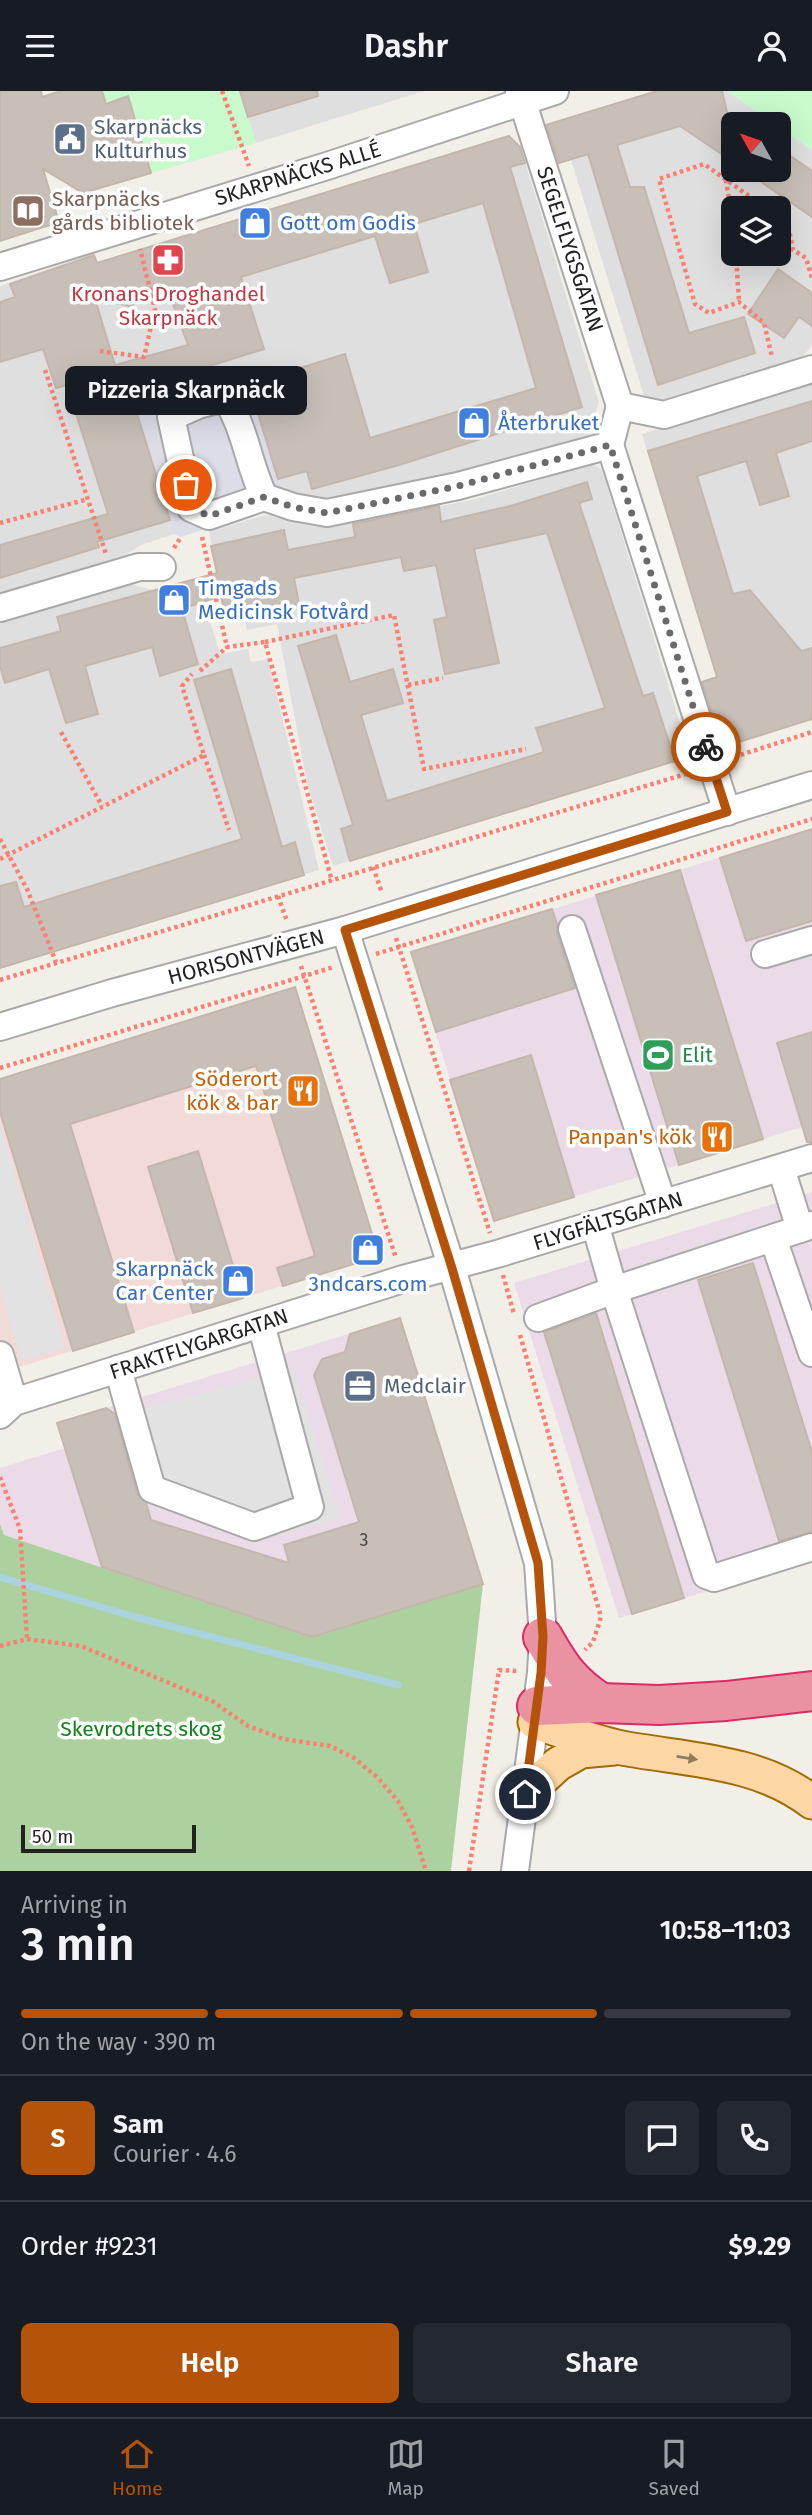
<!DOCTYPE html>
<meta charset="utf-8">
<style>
:root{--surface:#171b24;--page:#242831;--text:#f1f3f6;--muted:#9ea1a6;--line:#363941;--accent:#b45309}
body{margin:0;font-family:"Fira Sans",sans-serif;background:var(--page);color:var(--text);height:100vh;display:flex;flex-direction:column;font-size:26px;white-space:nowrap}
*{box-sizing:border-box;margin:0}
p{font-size:23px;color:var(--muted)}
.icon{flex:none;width:38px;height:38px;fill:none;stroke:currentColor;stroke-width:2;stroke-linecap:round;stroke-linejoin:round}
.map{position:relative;height:1780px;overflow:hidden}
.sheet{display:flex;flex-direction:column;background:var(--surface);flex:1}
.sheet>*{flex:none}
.needle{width:46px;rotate:310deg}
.buttons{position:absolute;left:721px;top:21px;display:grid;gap:14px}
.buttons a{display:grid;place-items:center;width:70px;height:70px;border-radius:10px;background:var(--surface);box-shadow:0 7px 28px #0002;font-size:35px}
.scale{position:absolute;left:21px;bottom:18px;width:175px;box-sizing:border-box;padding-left:7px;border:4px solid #222;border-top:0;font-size:19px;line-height:24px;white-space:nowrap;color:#222;-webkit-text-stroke:5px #fff;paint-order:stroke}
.pin{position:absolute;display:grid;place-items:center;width:60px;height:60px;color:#fff;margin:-30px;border:4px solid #fff;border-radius:50%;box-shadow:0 2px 7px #0007}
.courier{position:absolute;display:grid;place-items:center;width:70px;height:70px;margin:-35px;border:5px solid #b45309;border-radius:50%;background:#fff;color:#222;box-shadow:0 2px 9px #0007}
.bubble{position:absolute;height:49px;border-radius:10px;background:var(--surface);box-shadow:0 7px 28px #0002;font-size:23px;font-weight:600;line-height:49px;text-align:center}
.headline em{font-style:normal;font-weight:600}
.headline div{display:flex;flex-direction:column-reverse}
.headline{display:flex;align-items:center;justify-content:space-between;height:119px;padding:0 21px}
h1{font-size:46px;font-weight:600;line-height:52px}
.bar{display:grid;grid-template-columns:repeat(4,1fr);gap:10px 7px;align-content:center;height:84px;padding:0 21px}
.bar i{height:9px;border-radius:5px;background:var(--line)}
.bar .on{background:var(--accent)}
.bar p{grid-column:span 4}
.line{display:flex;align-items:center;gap:18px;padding:0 21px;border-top:2px solid var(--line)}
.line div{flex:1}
.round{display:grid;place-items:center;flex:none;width:74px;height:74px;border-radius:10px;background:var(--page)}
.button{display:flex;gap:14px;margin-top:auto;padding:14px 21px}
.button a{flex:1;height:80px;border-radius:10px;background:var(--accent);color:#fff;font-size:28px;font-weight:600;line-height:80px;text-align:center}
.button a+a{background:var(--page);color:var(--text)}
header{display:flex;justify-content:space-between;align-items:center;height:91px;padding:0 21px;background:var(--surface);font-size:32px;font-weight:600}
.menu{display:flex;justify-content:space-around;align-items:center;height:98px;border-top:2px solid var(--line);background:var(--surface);font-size:19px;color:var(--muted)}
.menu a{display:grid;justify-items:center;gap:4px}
.menu .on{color:var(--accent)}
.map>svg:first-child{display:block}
.residential{fill:#e0dfdf;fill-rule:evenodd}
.commercial{fill:#f2dad9}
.industrial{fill:#ebdbe8}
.forest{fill:#add19e}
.park{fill:#c8facc}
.parking{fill:#e2e2e2}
.plaza{fill:#dddde8}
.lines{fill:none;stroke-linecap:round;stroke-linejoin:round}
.stream{stroke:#aad3df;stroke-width:7}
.building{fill:#c7bfb8;stroke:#c4b6ab;stroke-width:2;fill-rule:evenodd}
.minor-casing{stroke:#a9a9a9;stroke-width:30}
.major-casing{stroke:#a06b00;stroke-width:37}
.highway-casing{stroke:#dc2a67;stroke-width:42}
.path{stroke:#fa8072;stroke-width:4.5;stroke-dasharray:3.5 3.5;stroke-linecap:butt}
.minor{stroke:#fff;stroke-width:26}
.major{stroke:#fcd6a4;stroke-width:33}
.highway{stroke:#e892a2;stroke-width:38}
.oneway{fill:#8f7c63}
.done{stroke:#6b6a68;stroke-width:7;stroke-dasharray:0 12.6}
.route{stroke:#b45309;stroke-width:9}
.labels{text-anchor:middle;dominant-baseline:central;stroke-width:7;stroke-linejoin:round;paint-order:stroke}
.number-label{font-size:18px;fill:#4b4948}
.service-label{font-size:21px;fill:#4e5e75;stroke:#fff;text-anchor:start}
.street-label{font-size:21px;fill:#222;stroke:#fff}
.education-label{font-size:21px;fill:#785e54;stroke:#fff;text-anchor:start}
.shop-label{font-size:21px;fill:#366cbe;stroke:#fff;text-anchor:start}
.health-label{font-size:21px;fill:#be3a42;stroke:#fff}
.leisure-label{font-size:21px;fill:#27864d;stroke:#fff;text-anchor:start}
.food-label{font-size:21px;fill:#c56008;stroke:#fff;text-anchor:end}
.park-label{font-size:21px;fill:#0c8416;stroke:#fff}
</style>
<header><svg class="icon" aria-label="menu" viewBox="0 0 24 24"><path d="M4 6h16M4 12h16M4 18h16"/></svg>Dashr<svg class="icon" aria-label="person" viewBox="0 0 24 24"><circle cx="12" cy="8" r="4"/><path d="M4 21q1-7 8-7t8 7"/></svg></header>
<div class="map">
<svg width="812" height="1780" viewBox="0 0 812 1780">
<rect width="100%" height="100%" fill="#f2efe9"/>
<g class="residential">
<path d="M 240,0 L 424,0 L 256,52 Z"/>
<path d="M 657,0 L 727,0 L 775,33 L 733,33 L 733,79 L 779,79 L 779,36 L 812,59 L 812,255 L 802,266 L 662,309 L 644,305 L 559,30 ZM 733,117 L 779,117 L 779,163 L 733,163 Z"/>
<path d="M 509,45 L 520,55 L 599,311 L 589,344 L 581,349 L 473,382 L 321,410 L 282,399 L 255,313 L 210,289 L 134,313 L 174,443 L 141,454 L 124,465 L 0,502 L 0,195 L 93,162 L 98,172 Z"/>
<path d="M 812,291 L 812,628 L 737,651 L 642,343 Z"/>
<path d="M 593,373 L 602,379 L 690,665 L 333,775 L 307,692 L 277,533 L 247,539 L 244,525 L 226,528 L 209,441 L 265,424 L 314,436 L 337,435 L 472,409 Z"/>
<path d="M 197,488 L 220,563 L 248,558 L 251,571 L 268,568 L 319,779 L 0,877 L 0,523 L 117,494 L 130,493 L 152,499 L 162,499 Z"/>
</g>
<path class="commercial" d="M 295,896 L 379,1165 L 0,1282 L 0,988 Z"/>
<g class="industrial">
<path d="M 812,738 L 812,1033 L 494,1130 L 411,862 Z"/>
<path d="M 812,1101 L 812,1468 L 619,1527 L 514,1192 Z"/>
<path d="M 400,1227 L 483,1493 L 311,1546 L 3,1444 L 0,1433 L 0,1377 L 65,1357 L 57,1332 Z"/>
</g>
<path class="forest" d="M 0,1433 L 4,1444 L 311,1546 L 483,1493 L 451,1780 L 0,1780 Z"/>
<g class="park">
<path d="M 102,0 L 240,0 L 256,52 L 151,82 L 128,6 L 106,13 Z"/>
<path d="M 727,0 L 812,0 L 812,59 L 779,36 L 779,33 L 775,33 Z"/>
</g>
<g class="parking">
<path d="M 0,1033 L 65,1256 L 22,1270 L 0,1196 Z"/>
<path d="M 294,1277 L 340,1426 L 268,1448 L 163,1415 L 138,1320 Z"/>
</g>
<path class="plaza" d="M 225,288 L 238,292 L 249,301 L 255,313 L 282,399 L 283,412 L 181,446 L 174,443 L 134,313 L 210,289 Z"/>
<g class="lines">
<path class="stream" d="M 0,1486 L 135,1526 L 398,1594"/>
</g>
<g class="building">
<path d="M 0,0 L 41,0 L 42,6 L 61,0 L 102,0 L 106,13 L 128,5 L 151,82 L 83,102 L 43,78 L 59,131 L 0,150 Z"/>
<path d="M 240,0 L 317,0 L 318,5 L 248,26 Z"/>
<path d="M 657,0 L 722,0 L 727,21 L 733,25 L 733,49 L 723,64 L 680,35 L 617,54 L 630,96 L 644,96 L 689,242 L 744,226 L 755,262 L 658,294 L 588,63 L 559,72 L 546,34 Z"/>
<path d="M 509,45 L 520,56 L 525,72 L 510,76 L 582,316 L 399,374 L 312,398 L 307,380 L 278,388 L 255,313 L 250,302 L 278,284 L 345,263 L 370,347 L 536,297 L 483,112 L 414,133 L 428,181 L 390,192 L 375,145 L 241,186 L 264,258 L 130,300 L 170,429 L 97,451 L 99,456 L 0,487 L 0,454 L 108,423 L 67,294 L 56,297 L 43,258 L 0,271 L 0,211 L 15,206 L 10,193 L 94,164 L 97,172 ZM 168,200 L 188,254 L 115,274 L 95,208 L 129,215 Z"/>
<path d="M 779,57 L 812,80 L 812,126 L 744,79 L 779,79 Z"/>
<path d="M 778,178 L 812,202 L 812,235 L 799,226 L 784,247 L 748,223 Z"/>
<path d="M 812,310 L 812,350 L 776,362 L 789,405 L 760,414 L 746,370 L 697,385 L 733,503 L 750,499 L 801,560 L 812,557 L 812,628 L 723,656 L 702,591 L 717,586 L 648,360 Z"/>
<path d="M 587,391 L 592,408 L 579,412 L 643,605 L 653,602 L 675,670 L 350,770 L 341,738 L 353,734 L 298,555 L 336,544 L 350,591 L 393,578 L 403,612 L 361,624 L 387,710 L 544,661 L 536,637 L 605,617 L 547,442 L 474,458 L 499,572 L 445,583 L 434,529 L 447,526 L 436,474 L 404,480 L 401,466 L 294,487 L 299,513 L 226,528 L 221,505 L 182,518 L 198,573 L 160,585 L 152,556 L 85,575 L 98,623 L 66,632 L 49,578 L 5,592 L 0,575 L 0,557 L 61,540 L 57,526 L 217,482 L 211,455 L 284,439 L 288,459 L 355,446 L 353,433 L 439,415 L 441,431 L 514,414 Z"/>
<path d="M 231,578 L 282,756 L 295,751 L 304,784 L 0,877 L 0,795 L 16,791 L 24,816 L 242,748 L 194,589 Z"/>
<path d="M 812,738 L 812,830 L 746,850 L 720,767 Z"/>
<path d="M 680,779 L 763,1048 L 679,1074 L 596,804 Z"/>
<path d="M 552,818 L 557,833 L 557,843 L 575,897 L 436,941 L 411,861 Z"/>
<path d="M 295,896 L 379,1165 L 283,1195 L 277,1177 L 315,1165 L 256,975 L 70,1033 L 134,1241 L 73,1260 L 0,1021 L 0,988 Z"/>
<path d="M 812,941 L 812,1051 L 807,1051 L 777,952 Z"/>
<path d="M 531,964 L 574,1106 L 494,1130 L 450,989 Z"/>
<path d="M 198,1060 L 243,1207 L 193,1222 L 148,1076 Z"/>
<path d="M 753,1172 L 812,1361 L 812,1441 L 779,1450 L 698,1189 Z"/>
<path d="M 596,1222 L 684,1507 L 632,1523 L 544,1241 Z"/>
<path d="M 400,1227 L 483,1493 L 312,1546 L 102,1476 L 57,1332 L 106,1317 L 115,1323 L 137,1402 L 146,1412 L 151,1429 L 289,1472 L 284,1454 L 359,1431 L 314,1284 L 322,1268 L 345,1261 L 350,1243 Z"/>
</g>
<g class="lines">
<defs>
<g id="minor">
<path d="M 519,0 L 620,315"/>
<path d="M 0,176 L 327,75 L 555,0"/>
<path d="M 226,307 C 246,340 248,372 264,406 L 209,425 L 191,417 L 171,326 L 198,314 Z"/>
<path d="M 610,354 L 727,721"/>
<path d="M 610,354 L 620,315 L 664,324 L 812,278"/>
<path d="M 264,406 L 293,416 L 327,422 L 458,395 L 610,354"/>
<path d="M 0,517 L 139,476 L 162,476"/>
<path d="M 572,838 L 663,1113"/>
<path d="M 345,839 L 451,1174 L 538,1472 L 543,1546 L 541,1582 L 515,1780"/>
<path d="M 765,863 L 812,849"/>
<path d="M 0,936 L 112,902 L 345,839 L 812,694"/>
<path d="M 781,1077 L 800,1138"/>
<path d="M 595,1133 L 614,1199 L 706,1484 L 714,1487 L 812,1456"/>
<path d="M 773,1147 L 812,1262"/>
<path d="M 538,1227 L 614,1199 L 812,1134"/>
<path d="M 0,1264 L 14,1311"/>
<path d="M 118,1278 L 152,1398 L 254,1436 L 310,1416 L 261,1233"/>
<path d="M 0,1324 L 14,1311 L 403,1188 L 497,1163 L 812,1067"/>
</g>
<g id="major">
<path d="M 535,1631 C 563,1640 593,1651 622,1657 C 686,1669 758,1669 812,1711"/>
<path d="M 525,1703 L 558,1673 L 581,1660 L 614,1657"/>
</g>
<g id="highway">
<path d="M 543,1546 C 560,1576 571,1593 601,1612"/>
<path d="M 537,1615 L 601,1612 L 659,1614 L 726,1610 L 812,1600"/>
</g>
</defs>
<use href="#minor" class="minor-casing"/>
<use href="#major" class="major-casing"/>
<use href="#highway" class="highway-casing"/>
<g class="path">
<path d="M 222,0 L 249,75"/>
<path d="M 726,89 L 733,133"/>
<path d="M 766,117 L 704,73 L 659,88 L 695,213 L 709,222 L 739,211 L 764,232 L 772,266"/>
<path d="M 779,126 L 788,133 L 793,159 L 806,167 L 812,187"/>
<path d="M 736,163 L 739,211"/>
<path d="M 100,260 L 144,266 L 155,218 L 140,158"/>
<path d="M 45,279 L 106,463"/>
<path d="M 153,293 L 157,306"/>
<path d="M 0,432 L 88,408"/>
<path d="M 202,446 L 227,556 L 265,551 L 332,790"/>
<path d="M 174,457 L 181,446"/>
<path d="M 265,551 L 394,524 L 424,678 L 526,658"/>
<path d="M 200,580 L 227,556"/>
<path d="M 408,594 L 443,587"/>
<path d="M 61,641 L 102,715"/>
<path d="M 204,664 L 229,739"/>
<path d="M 734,666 L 812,641"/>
<path d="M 0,748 L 27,798 L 56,871"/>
<path d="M 0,768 L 204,664 L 182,595 L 192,583"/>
<path d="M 373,776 L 382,802"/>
<path d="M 278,805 L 287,830"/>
<path d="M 396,847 L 490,1142"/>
<path d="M 376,863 L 812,728"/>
<path d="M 301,875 L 396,1167"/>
<path d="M 0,889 L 689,682"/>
<path d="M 0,977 L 334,876"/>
<path d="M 503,1184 L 514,1223"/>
<path d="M 520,1244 L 601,1526 L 593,1551 L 585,1559"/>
<path d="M 0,1386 L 20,1438 L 27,1548"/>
<path d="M 0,1555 L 27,1548 L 81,1555 L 212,1610 L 248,1635 L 283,1648 L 330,1655 L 354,1667 L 377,1686 L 398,1710 L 412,1736 L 426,1780"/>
<path d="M 469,1780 L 499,1579 L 517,1580"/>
</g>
<use href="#minor" class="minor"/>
<use href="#major" class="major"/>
<use href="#highway" class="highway"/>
</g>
<defs><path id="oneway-solid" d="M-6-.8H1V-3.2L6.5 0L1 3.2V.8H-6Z" transform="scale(1.75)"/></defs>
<use class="oneway" href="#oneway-solid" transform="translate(687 1667) rotate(9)"/>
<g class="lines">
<path class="done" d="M 186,394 L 191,417 L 209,425 L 264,406 L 293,416 L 327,422 L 458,395 L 610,354 L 706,656"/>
<path class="route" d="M 525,1703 L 541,1582 L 543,1546 L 538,1472 L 451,1174 L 345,839 L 727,721 L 706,656"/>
</g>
<defs>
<symbol id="civic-square" viewBox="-11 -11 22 22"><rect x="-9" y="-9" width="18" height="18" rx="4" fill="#5c6f8a" stroke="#fff"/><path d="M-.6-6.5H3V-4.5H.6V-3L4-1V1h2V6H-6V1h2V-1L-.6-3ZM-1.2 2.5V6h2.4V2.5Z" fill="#fff"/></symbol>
<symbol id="library-square" viewBox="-11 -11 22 22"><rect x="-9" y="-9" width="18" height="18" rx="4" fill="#8d6e63" stroke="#fff"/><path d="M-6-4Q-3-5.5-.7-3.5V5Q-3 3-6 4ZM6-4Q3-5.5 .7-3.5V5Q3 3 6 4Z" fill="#fff"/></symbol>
<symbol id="shop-square" viewBox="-11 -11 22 22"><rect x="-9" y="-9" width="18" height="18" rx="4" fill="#3f7fe0" stroke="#fff"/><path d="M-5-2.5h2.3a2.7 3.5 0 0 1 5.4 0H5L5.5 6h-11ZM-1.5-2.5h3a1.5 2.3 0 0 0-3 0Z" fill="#fff"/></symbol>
<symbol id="pharmacy-square" viewBox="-11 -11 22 22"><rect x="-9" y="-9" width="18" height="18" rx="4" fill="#e0444e" stroke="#fff"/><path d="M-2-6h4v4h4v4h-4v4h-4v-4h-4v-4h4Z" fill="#fff"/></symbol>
<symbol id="stadium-square" viewBox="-11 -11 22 22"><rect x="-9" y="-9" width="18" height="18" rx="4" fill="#2e9e5b" stroke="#fff"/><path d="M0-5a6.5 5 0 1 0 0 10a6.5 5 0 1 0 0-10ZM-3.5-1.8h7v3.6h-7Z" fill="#fff"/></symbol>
<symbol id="restaurant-square" viewBox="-11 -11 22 22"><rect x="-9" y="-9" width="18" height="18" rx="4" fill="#e8710a" stroke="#fff"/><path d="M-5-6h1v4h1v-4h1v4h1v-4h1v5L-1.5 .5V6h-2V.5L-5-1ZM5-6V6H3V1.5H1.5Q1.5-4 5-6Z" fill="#fff"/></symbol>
<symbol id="office-square" viewBox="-11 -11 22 22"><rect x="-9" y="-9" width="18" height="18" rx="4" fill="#5c6f8a" stroke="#fff"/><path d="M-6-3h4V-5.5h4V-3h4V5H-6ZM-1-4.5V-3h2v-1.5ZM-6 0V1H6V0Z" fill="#fff"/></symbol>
</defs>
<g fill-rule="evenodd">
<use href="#civic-square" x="51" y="29" width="38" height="38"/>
<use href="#library-square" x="9" y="101" width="38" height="38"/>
<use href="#shop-square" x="236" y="113" width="38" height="38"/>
<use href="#pharmacy-square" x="149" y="150" width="38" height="38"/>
<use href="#shop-square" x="455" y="313" width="38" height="38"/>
<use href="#shop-square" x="155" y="490" width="38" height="38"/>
<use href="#stadium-square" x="639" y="945" width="38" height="38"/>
<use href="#restaurant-square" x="284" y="981" width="38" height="38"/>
<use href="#restaurant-square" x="698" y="1027" width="38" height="38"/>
<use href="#shop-square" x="349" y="1140" width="38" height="38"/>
<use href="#shop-square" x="219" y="1171" width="38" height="38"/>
<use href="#office-square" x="341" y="1276" width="38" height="38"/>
</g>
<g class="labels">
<g class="number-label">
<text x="364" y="1449">3</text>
</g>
<g class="service-label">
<text x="94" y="36">Skarpnäcks<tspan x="94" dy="24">Kulturhus</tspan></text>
<text x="384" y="1295">Medclair</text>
</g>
<g class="street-label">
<text transform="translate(298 83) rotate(-17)">SKARPNÄCKS ALLÉ</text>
<text transform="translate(570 158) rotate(72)">SEGELFLYGSGATAN</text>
<text transform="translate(246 866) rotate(-15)">HORISONTVÄGEN</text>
<text transform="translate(608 1130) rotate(-17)">FLYGFÄLTSGATAN</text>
<text transform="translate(199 1253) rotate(-18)">FRAKTFLYGARGATAN</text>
</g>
<g class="education-label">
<text x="52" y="108">Skarpnäcks<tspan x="52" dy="24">gårds bibliotek</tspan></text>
</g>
<g class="shop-label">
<text x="280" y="132">Gott om Godis</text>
<text x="498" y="332">Återbruket</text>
<text x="198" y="497">Timgads<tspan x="198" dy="24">Medicinsk Fotvård</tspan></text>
<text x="214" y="1178" text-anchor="end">Skarpnäck<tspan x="214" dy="24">Car Center</tspan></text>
<text x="368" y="1193" text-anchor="middle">3ndcars.com</text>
</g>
<g class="health-label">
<text x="168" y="203">Kronans Droghandel<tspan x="168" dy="24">Skarpnäck</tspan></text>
</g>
<g class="leisure-label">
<text x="682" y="964">Elit</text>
</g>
<g class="food-label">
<text x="278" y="988">Söderort<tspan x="278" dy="24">kök &amp; bar</tspan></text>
<text x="692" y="1046">Panpan's kök</text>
</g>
<g class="park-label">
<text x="141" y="1638">Skevrodrets skog</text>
</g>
</g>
</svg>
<div class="buttons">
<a><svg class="needle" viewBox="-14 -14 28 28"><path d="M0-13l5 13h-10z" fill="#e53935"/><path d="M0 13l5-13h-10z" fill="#9ea1a6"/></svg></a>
<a><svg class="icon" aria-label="layers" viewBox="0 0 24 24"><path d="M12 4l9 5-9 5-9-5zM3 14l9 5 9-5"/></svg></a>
</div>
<div class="scale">50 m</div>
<div class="pin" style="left:186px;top:394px;background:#ea580c"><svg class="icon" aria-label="bag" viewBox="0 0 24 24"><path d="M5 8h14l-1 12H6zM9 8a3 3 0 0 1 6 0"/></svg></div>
<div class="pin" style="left:525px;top:1703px;background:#1f2937"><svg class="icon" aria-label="home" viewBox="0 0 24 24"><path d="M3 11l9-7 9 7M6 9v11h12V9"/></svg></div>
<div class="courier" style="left:706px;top:656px"><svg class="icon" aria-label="bike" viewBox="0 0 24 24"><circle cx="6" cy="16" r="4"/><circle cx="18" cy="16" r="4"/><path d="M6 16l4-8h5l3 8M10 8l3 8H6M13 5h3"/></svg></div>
<div class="bubble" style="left:65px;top:275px;width:242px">Pizzeria Skarpnäck</div>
</div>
<section class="sheet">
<div class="headline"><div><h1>3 min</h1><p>Arriving in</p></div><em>10:58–11:03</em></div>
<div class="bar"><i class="on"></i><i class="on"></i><i class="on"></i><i></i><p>On the way · 390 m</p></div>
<div class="line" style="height:126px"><b class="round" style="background:var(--accent);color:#fff">S</b><div><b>Sam</b><p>Courier · 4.6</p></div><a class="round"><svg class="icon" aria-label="chat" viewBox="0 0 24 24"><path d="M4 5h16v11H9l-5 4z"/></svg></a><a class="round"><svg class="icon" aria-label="phone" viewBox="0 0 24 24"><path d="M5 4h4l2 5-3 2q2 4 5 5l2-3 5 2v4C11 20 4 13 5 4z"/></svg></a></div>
<div class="line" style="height:91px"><div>Order #9231</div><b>$9.29</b></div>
<div class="button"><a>Help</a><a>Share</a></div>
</section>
<nav class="menu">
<a class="on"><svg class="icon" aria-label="home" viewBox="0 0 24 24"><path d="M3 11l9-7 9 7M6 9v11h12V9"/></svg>Home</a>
<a><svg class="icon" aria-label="map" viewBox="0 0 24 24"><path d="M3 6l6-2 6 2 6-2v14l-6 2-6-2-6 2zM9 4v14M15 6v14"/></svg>Map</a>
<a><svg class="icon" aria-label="saved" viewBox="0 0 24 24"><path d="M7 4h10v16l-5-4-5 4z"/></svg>Saved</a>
</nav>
